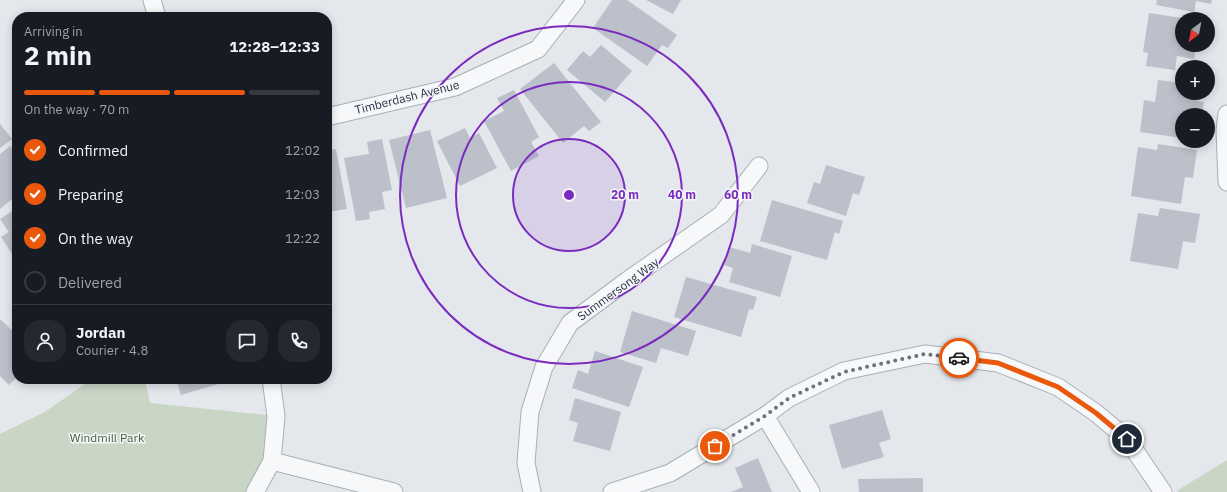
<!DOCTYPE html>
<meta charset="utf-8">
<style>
:root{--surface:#171b24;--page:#242831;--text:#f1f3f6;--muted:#9ea1a6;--line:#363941;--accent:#ea580c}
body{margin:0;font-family:"IBM Plex Sans",sans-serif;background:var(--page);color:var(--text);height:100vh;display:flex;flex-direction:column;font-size:15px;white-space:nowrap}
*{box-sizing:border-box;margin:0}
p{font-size:13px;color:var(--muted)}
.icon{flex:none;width:22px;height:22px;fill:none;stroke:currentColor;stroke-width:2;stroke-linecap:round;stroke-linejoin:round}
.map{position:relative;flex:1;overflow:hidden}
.details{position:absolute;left:12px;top:12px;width:320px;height:372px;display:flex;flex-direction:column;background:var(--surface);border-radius:16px;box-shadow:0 2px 10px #0003}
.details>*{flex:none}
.needle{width:26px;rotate:212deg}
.tools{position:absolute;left:1175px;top:12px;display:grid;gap:8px}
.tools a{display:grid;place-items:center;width:40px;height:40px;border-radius:50%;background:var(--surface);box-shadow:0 2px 10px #0003;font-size:20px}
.pin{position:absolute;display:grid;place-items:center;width:34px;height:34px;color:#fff;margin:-17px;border:2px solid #fff;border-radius:50%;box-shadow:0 1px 4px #0007}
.courier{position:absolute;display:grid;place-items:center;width:40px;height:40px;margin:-20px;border:3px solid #ea580c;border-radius:50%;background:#fff;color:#222;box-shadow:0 1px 5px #0007}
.overview em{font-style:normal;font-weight:800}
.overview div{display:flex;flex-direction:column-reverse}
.overview{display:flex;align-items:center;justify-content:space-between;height:68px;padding:0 12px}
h1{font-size:26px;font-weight:800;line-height:30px}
.bar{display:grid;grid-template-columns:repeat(4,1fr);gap:6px 4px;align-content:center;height:48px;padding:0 12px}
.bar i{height:5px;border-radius:3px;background:var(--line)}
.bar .active{background:var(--accent)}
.bar p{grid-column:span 4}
.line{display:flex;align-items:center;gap:10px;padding:0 12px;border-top:1px solid var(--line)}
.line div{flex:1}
.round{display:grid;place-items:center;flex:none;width:42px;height:42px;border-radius:16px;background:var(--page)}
ol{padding:0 12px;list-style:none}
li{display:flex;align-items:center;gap:12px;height:44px}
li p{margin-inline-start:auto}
li .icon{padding:4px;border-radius:50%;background:var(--accent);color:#fff;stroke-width:4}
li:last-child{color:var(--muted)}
li i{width:22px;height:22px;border:2px solid var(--line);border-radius:50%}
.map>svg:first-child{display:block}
.green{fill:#c9d6c5}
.building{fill:#bbc0ca}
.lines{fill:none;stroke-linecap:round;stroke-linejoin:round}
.street-casing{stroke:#a9aeb7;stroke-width:19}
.street{stroke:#f7f8fa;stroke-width:17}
.done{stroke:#6c737f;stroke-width:4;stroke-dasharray:0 7.2}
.route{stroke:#ea580c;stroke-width:5}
.ring{fill:none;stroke:#7b2cbf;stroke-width:2}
.labels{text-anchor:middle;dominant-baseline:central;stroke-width:3;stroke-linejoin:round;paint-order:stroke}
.street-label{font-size:12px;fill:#2b3445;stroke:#f4f6f9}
.park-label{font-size:12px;fill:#3f6138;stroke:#f4f6f9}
.centre{fill:#7b2cbf;stroke:#f4f6f9;stroke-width:2}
.ring-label{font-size:12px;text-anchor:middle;font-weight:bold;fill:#7b2cbf;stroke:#f4f6f9;stroke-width:3;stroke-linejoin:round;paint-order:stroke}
</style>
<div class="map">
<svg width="1227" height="492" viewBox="0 0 1227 492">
<rect width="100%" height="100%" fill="#e4e7ec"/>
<g class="green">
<path d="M 92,379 L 145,379 L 150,403 L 276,416 L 255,492 L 0,492 L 0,434 L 45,412 Z"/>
<path d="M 1227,460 L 1227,492 L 1178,492 L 1178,490 Z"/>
</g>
<g class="building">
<path d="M 612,0 L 627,0 L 677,35 L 668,48 L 662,45 L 647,66 L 593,28 Z"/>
<path d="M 646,0 L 681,0 L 673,14 Z"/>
<path d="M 1157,0 L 1212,0 L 1211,4 L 1196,1 L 1194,12 L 1156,5 Z"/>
<path d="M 1149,13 L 1182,18 L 1182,45 L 1196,45 L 1194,59 L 1177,56 L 1175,70 L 1146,66 L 1148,53 L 1143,52 Z"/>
<path d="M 601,45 L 632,71 L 605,102 L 567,70 L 583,51 L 590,57 Z"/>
<path d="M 554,63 L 601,122 L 589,131 L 584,126 L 563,143 L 520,89 Z"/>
<path d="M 1158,80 L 1182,83 L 1182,93 L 1194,93 L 1193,100 L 1204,102 L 1202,115 L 1182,115 L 1182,138 L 1140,132 L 1144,100 L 1155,102 Z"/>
<path d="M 514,90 L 539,137 L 531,142 L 539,156 L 511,171 L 484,121 L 504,111 L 497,98 Z"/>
<path d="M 0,124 L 12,139 L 0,148 Z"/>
<path d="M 465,128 L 470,138 L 479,133 L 497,168 L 460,186 L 437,141 Z"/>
<path d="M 430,130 L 447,198 L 406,208 L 389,140 Z"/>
<path d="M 382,139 L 392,190 L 382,192 L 385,209 L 369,212 L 370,219 L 356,221 L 344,158 L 369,154 L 367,142 Z"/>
<path d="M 1158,144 L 1197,150 L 1193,178 L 1185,177 L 1181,204 L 1131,196 L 1138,147 L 1157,150 Z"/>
<path d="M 10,146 L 17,155 L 17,195 L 0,209 L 0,154 Z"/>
<path d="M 336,149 L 347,209 L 327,212 L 327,151 Z"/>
<path d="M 826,165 L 865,177 L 859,195 L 853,193 L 846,216 L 807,203 L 814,182 L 820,184 Z"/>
<path d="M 772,200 L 843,221 L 839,234 L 835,232 L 827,260 L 760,241 Z"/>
<path d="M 17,208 L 17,255 L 14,257 L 1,237 L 9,232 L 0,219 Z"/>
<path d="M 1160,208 L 1200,214 L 1195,243 L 1183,241 L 1178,269 L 1130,261 L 1138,213 L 1158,216 Z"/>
<path d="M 752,244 L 792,256 L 780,297 L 729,282 L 733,268 L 724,265 L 729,247 L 750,253 Z"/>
<path d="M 686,277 L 757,297 L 753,310 L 749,309 L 741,337 L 674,317 Z"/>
<path d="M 632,311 L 696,331 L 688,356 L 661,348 L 656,363 L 620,352 Z"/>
<path d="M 0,319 L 17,335 L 17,377 L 9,385 L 0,376 Z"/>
<path d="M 595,351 L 643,367 L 629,407 L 572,388 L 578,370 L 588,374 Z"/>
<path d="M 176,379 L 224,379 L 225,382 L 181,395 Z"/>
<path d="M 575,398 L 621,412 L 610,451 L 573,441 L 578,423 L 569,420 Z"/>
<path d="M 882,410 L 891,439 L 879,443 L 884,457 L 842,469 L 829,425 Z"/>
<path d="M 758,458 L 772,492 L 731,492 L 743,487 L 735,468 Z"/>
<path d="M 923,478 L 923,492 L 859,492 L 858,479 Z"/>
</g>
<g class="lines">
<defs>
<g id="street">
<path d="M 152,0 L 157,17"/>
<path d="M 1227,114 L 1225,130 L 1227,182"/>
<path d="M 327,117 L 455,87 L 538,49 L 576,0"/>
<path d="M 271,379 L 276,416 L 272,461"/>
<path d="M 765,416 L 811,492"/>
<path d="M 255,492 L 272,461 L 394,492"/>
<path d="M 532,492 L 526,463 L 530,412 L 544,367 L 570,323 L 628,280 L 721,215 L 759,166"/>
<path d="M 612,492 L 670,473 L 765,416 L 789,398 L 844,371 L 925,354 L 998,363 L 1058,387 L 1096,413 L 1127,439 L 1163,492"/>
</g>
</defs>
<use href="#street" class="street-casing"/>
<use href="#street" class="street"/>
</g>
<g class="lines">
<path class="done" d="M 715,446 L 765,416 L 789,398 L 844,372 L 925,354 L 959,358"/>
<path class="route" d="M 959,358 L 998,363 L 1058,387 L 1096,413 L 1127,439"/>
</g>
<circle cx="569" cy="195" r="56" fill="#7b2cbf" fill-opacity=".12"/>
<g class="ring">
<circle cx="569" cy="195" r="56"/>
<circle cx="569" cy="195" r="113"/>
<circle cx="569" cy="195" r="169"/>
</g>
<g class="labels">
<g class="street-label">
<text transform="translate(407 97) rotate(-14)">Timberdash Avenue</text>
<text transform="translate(618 289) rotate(-36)">Summersong Way</text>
</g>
<g class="park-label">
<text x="107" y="437">Windmill Park</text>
</g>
</g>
<circle cx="569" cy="195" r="6" class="centre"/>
<g class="ring-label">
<text x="625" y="199">20 m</text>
<text x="682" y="199">40 m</text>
<text x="738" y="199">60 m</text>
</g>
</svg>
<div class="tools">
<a><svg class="needle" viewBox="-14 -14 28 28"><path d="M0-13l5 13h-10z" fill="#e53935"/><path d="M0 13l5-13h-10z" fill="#9ea1a6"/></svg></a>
<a>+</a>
<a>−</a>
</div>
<div class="pin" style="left:715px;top:446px;background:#ea580c"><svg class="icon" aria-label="bag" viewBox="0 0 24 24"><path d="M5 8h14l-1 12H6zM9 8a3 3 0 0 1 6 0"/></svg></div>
<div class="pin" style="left:1127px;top:439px;background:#1f2937"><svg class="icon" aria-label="home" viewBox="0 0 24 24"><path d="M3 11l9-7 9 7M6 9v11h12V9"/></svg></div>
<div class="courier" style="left:959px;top:358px"><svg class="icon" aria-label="car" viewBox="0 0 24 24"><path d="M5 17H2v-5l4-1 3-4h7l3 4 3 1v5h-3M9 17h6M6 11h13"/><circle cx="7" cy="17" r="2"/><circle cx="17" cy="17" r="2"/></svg></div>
<section class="details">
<div class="overview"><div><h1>2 min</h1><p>Arriving in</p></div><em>12:28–12:33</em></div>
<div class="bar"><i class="active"></i><i class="active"></i><i class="active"></i><i></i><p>On the way · 70 m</p></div>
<ol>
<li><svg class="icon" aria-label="check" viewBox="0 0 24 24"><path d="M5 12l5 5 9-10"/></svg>Confirmed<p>12:02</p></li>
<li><svg class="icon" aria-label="check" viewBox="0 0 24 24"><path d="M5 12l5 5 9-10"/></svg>Preparing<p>12:03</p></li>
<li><svg class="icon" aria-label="check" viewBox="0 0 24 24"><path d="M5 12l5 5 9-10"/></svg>On the way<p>12:22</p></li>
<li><i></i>Delivered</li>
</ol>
<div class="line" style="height:72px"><a class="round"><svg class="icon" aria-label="person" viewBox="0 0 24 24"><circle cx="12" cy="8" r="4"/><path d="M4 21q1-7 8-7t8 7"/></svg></a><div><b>Jordan</b><p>Courier · 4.8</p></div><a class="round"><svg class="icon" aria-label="chat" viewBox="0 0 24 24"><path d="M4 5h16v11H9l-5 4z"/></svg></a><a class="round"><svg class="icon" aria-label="phone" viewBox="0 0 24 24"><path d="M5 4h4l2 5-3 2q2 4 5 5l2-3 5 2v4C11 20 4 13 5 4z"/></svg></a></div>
</section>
</div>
